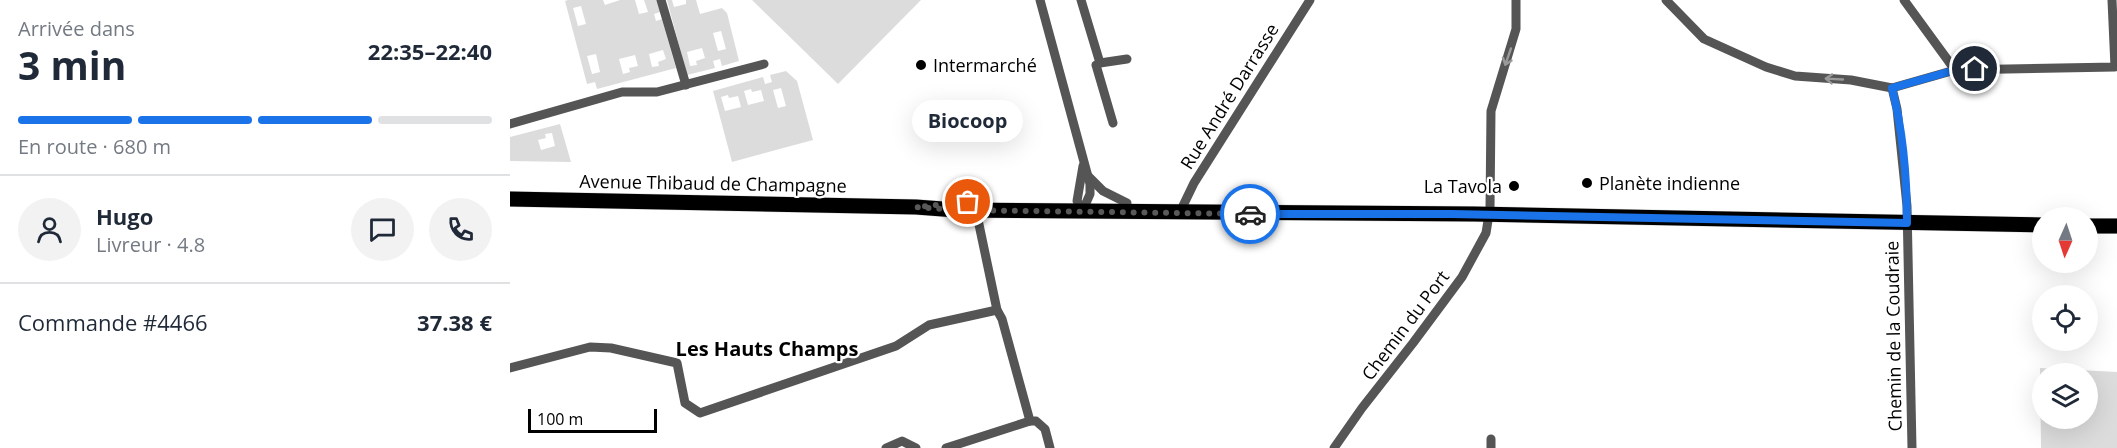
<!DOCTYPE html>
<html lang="fr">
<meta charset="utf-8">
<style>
:root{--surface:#fff;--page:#f2f2f3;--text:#1f2937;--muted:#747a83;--line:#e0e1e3;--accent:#1a73e8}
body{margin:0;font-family:"Open Sans",sans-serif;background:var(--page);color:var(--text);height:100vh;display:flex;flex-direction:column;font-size:22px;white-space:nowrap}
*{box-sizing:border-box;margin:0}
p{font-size:20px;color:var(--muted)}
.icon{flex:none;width:33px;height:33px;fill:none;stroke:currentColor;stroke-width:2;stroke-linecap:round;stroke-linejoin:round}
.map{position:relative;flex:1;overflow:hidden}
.panel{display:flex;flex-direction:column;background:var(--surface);width:510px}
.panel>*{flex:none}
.needle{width:39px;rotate:183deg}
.buttons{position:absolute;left:1522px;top:207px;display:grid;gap:12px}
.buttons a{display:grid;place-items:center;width:66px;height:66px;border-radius:50%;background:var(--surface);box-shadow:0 6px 24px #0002;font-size:30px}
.scale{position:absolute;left:18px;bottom:15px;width:129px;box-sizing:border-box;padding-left:6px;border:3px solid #000;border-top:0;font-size:16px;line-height:21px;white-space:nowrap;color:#000;-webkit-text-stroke:4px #fff;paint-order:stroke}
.pin{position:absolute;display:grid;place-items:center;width:51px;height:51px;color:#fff;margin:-26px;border:3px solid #fff;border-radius:50%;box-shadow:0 2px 6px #0007}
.courier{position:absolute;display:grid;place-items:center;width:60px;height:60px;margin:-30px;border:4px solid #1a73e8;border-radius:50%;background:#fff;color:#222;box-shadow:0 2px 8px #0007}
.bubble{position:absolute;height:42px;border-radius:21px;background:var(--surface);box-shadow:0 6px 24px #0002;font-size:20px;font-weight:700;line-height:42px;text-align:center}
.overview em{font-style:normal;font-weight:700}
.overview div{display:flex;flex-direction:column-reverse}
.overview{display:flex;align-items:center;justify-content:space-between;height:102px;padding:0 18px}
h1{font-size:39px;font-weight:700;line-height:45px}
.bar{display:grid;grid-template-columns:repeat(4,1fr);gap:9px 6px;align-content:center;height:72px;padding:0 18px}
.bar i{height:8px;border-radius:4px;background:var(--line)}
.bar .current{background:var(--accent)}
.bar p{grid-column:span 4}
.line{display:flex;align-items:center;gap:15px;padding:0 18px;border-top:2px solid var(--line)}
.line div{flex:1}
.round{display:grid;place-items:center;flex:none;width:63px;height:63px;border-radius:32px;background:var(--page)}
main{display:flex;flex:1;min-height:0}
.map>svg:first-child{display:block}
.green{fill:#dcdcdc;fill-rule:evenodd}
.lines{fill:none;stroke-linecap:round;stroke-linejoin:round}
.primary-casing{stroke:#dbdbdb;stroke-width:16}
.street{stroke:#555;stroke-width:9}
.primary{stroke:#000;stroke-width:15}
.oneway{stroke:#999}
.done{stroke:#595959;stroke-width:6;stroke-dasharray:0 10.8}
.route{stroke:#1a73e8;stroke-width:8}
.poi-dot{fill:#000;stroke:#fff;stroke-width:2}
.labels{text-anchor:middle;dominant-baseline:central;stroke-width:4.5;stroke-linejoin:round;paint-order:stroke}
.poi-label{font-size:18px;fill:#000;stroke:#fff;text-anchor:start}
.street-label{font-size:18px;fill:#000;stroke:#fff}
.neighbourhood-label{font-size:20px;font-weight:bold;fill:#000;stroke:#fff}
</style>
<main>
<section class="panel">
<div class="overview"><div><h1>3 min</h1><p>Arrivée dans</p></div><em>22:35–22:40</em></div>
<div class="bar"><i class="current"></i><i class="current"></i><i class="current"></i><i></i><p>En route · 680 m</p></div>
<div class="line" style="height:108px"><a class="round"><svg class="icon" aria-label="person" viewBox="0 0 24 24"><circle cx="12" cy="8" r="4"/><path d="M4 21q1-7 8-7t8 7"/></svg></a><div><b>Hugo</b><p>Livreur · 4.8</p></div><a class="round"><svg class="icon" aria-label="chat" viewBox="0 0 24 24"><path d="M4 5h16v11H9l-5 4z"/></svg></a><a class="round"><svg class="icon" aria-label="phone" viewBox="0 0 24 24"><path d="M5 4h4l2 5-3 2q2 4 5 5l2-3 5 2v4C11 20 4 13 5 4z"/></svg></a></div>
<div class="line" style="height:78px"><div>Commande #4466</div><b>37.38 €</b></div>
</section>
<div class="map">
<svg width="1607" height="448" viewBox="0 0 1607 448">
<rect width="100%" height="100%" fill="#fff"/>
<g class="green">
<path d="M 58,0 L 93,0 L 95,5 L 110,0 L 125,0 L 129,14 L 138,12 L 134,0 L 147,0 L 150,12 L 144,14 L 146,21 L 152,19 L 166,68 L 87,89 L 85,82 L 77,84 L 55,1 ZM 71,6 L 76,24 L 68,26 L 63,8 ZM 153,50 L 156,59 L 148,62 L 149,66 L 142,67 L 139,54 ZM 86,54 L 90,72 L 82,74 L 77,56 ZM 125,55 L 128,66 L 119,68 L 120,72 L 113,74 L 109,59 Z"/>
<path d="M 157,0 L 162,0 L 164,7 L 176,4 L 176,0 L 186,0 L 190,14 L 212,8 L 217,13 L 229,61 L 212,66 L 210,59 L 203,61 L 205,68 L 177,75 ZM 211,31 L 216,49 L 208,51 L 203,33 ZM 192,48 L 195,58 L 186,61 L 187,65 L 180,66 L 177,52 Z"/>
<path d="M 242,0 L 411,0 L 328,84 Z"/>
<path d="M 276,71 L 287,81 L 303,140 L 222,162 L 203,91 L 253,77 L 255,84 L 262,82 L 260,75 ZM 271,88 L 276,106 L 268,108 L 263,90 ZM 241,89 L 242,92 L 251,90 L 254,101 L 238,105 L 234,91 ZM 218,95 L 219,98 L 228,96 L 231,107 L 215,111 L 211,97 Z"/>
<path d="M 50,124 L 61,162 L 0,161 L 0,137 ZM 42,133 L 45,146 L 31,150 L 28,140 L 36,138 L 35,134 Z"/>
<path d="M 1530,368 L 1607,372 L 1607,448 L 1531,448 ZM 1533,374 L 1578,374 L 1578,418 L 1533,418 Z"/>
</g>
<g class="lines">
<defs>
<g id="primary">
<path d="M 0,199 L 406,207 L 446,210 L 964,214 L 1533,225"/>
<path d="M 1578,226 L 1607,226"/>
</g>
</defs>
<use href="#primary" class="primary-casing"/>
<g class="street">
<path d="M 151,0 L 176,85"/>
<path d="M 530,0 L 580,184 L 580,194 L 573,210"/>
<path d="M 571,0 L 590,63 L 586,65 L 603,123"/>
<path d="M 1156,0 L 1194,39 L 1256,67 L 1285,76 L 1341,80 L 1382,88 L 1445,70 L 1605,67 L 1602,0"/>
<path d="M 1394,0 L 1445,70"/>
<path d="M 590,63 L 617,59"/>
<path d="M 1382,88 L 1387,109 L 1397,206 L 1402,448"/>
<path d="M 0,124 L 112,92 L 147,92 L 254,64"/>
<path d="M 578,176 L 593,191 L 617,203"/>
<path d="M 466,202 L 467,215 L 487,310 L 492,319 L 520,421 L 526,421 L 535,429 L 540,448"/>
<path d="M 573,210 L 567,201 L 573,166"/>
<path d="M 670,212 L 684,183 L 800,0"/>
<path d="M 0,368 L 80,347 L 101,348 L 167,363 L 175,403 L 190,413 L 386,346 L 419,325 L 487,310"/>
<path d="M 981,439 L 981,448"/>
<path d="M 376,448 L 392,441 L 406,448"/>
<path d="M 436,448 L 520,421"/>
<path d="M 824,448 L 852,408 L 903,343 L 952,277 L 976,233 L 980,208 L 981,111 L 1006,29 L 1006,0"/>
</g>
<use href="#primary" class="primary"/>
</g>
<defs><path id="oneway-shaft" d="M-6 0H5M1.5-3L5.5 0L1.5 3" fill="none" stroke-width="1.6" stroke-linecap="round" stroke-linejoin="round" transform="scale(1.5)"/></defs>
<g class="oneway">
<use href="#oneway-shaft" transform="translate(998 57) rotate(109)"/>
<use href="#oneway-shaft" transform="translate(1324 79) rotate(-177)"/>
</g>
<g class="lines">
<path class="done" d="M 458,202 L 406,207 L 446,210 L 740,214"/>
<path class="route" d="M 740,214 L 942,214 L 1397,223 C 1397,178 1393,131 1382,88 L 1445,70 L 1465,69"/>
</g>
<g class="poi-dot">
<circle cx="411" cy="65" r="6"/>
<circle cx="1077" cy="183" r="6"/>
<circle cx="1004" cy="186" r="6"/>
</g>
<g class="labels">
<g class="poi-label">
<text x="423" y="65">Intermarché</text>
<text x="1089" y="183">Planète indienne</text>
<text x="992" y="186" text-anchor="end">La Tavola</text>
</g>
<g class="street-label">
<text transform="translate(719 96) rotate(-58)">Rue André Darrasse</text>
<text transform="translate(203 183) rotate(1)">Avenue Thibaud de Champagne</text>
<text transform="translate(895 325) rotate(-53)">Chemin du Port</text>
<text transform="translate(1383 336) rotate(-91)">Chemin de la Coudraie</text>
</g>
<g class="neighbourhood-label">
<text x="257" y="348">Les Hauts Champs</text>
</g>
</g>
</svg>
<div class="buttons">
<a><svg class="needle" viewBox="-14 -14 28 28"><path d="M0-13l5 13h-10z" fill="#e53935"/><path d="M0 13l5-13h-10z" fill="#747a83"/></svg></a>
<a><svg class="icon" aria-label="locate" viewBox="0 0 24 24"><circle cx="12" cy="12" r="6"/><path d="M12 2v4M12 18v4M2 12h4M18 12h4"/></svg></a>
<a><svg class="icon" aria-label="layers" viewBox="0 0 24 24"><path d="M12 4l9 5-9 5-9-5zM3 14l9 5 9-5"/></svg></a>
</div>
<div class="scale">100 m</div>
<div class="pin" style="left:458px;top:202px;background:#ea580c"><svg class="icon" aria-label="bag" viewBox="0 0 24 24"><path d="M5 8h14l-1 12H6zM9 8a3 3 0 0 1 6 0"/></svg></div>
<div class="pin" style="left:1465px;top:69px;background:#1f2937"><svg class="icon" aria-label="home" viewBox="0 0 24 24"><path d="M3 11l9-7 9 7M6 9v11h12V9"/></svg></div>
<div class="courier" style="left:740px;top:214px"><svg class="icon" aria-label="car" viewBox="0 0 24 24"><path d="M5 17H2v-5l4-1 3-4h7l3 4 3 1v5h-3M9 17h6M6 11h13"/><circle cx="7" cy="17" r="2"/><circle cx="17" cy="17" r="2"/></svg></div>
<div class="bubble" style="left:402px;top:100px;width:111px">Biocoop</div>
</div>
</main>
